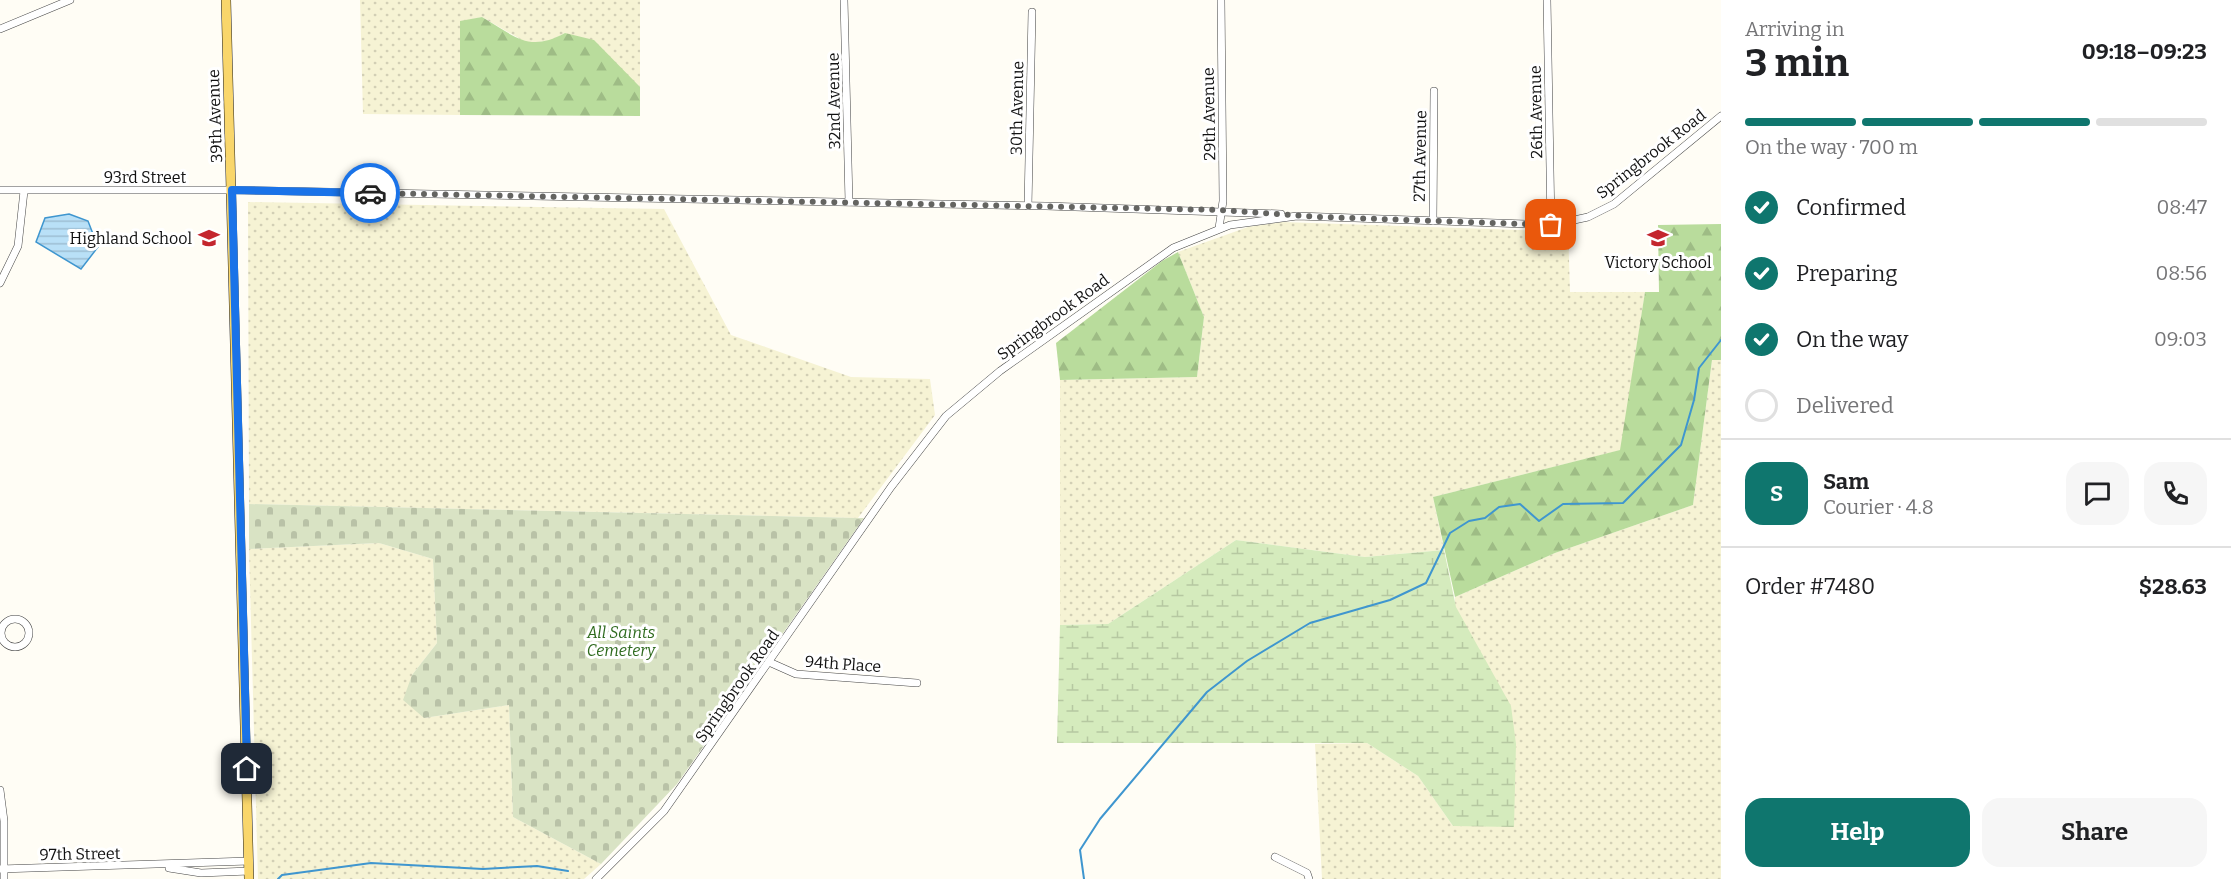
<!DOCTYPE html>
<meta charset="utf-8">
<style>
:root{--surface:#fff;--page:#f6f6f6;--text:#202124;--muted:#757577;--line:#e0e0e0;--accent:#0f766e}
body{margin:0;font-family:Bitter,serif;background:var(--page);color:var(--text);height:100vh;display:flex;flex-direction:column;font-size:22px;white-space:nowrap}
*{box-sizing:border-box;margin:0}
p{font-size:20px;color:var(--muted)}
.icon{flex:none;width:33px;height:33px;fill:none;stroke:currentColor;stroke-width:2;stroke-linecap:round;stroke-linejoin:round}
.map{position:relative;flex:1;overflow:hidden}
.sheet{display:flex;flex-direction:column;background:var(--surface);width:510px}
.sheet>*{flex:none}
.pin{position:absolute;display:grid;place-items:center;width:51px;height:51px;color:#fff;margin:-26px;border-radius:12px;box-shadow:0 3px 9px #0006}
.courier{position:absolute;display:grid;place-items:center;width:60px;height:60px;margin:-30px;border:4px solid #1a73e8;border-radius:50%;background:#fff;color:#222;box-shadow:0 2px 8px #0007}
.summary em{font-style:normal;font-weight:700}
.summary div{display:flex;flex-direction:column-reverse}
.summary{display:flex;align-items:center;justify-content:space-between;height:102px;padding:0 24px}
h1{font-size:39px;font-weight:700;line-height:45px}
.bar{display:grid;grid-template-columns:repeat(4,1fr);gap:9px 6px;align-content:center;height:72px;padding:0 24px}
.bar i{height:8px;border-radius:4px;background:var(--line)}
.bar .on{background:var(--accent)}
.bar p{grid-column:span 4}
.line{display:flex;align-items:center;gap:15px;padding:0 24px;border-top:2px solid var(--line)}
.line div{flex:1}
.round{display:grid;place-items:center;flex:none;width:63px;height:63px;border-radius:18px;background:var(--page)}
ol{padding:0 24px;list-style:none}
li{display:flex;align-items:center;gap:18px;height:66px}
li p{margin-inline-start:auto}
li .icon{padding:6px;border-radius:50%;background:var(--accent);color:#fff;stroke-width:4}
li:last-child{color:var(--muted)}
li i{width:33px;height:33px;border:3px solid var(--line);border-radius:50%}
.primary-button{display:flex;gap:12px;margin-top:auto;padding:12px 24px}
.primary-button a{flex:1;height:69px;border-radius:18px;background:var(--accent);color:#fff;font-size:24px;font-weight:700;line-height:69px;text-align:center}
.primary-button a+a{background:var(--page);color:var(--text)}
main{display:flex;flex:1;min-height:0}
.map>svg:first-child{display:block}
.farmland{fill:url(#farmland-dots)}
.forest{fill:url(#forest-firs)}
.wetland{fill:url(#wetland-marsh)}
.cemetery{fill:url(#cemetery-stones)}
.water{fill:url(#water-rules);stroke:#3f96cf;stroke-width:1.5}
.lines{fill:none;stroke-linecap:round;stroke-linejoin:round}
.stream{stroke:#3f96cf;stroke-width:2}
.minor-casing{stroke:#444;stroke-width:8}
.major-casing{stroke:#222;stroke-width:10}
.minor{stroke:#fff;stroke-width:7}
.major{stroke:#f9d66b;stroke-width:9}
.done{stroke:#646461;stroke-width:6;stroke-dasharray:0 10.8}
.route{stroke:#1a73e8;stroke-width:8}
.labels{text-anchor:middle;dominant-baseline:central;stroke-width:6;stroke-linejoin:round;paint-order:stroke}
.street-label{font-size:16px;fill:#111;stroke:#fff}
.poi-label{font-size:16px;fill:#111;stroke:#fff;text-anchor:end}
.park-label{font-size:16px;font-style:italic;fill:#2f6b1f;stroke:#fff}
</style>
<main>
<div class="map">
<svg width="1721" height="879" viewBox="0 0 1721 879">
<defs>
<pattern id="farmland-dots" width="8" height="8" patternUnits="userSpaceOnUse" patternTransform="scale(1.5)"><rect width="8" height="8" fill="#f6f3d4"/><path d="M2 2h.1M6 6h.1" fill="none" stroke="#d2cfb5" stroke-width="1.8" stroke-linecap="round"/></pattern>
<pattern id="forest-firs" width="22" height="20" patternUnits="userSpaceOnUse" patternTransform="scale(1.5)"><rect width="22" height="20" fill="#b9dc9c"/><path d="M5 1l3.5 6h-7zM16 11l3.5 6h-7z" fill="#9ebc85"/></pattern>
<pattern id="wetland-marsh" width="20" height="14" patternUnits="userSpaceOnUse" patternTransform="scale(1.5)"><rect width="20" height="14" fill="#d5ebbd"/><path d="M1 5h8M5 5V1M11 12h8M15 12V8" fill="none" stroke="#b6c8a1"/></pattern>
<pattern id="cemetery-stones" width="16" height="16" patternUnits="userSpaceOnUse" patternTransform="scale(1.5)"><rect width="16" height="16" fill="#d9e3c4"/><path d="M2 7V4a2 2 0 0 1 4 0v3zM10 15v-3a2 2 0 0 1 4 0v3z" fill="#b9c2a7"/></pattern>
<pattern id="water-rules" width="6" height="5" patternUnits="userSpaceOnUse" patternTransform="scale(1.5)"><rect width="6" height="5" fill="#b9e0f7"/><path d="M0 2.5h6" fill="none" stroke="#9ebfd3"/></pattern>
</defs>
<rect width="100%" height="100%" fill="#fffdf5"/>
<g class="farmland">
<path d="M 360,0 L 640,0 L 640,87 L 616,66 L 565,33 L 550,41 L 527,43 L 482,17 L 460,22 L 460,115 L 363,114 Z"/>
<path d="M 248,202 L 664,209 L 731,335 L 851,377 L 930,379 L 935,415 L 858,518 L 249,504 Z"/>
<path d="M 1282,222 L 1545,231 L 1568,226 L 1570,292 L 1645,292 L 1621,450 L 1433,497 L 1444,550 L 1365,557 L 1236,540 L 1108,624 L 1060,625 L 1060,380 L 1197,377 L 1204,317 L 1178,252 L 1248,227 Z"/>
<path d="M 1712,360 L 1721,360 L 1721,879 L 1322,879 L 1315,744 L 1367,743 L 1418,776 L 1453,826 L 1455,597 L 1555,553 L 1693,505 Z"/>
<path d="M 379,543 L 433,559 L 437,643 L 412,675 L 424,718 L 509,705 L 513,817 L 601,864 L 584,879 L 258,879 L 249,549 Z"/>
</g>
<g class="forest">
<path d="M 482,17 C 515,36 528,53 565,33 L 594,40 L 640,87 L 640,116 L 460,115 L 460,21 Z"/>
<path d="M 1721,224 L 1721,360 L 1712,360 L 1693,505 L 1555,553 L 1455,597 L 1433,497 L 1620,450 L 1645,292 L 1659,292 L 1658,225 Z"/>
<path d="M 1178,252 L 1204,317 L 1197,377 L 1060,380 L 1056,343 L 1162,261 Z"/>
</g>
<path class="wetland" d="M 1236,540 L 1365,557 L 1444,550 L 1456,607 L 1511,706 L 1516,744 L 1514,827 L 1453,826 L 1418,776 L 1367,743 L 1057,743 L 1060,625 L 1108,624 Z"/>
<path class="cemetery" d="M 249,504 L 858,518 L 864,518 L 677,784 L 601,864 L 513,817 L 509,705 L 424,718 L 403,700 L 412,675 L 437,643 L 433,559 L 379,543 L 249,549 Z"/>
<path class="water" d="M 69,214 L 88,221 L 98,247 L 81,269 L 36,242 L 45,218 Z"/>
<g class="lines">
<g class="stream">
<path d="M 278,879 L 282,875 L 371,863 L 483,869 L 537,866 L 568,871"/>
<path d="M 1084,879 L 1080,850 L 1100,819 L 1207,692 L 1247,661 L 1310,623 L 1390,600 L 1426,583 L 1450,533 L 1469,521 L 1485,518 L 1499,507 L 1520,504 L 1539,521 L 1563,504 L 1623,503 L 1681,445 L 1694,400 L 1699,368 L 1721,340"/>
</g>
<defs>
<g id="minor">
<path d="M 844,0 L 849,202"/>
<path d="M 1547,0 L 1551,225"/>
<path d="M 0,29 L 70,0"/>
<path d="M 0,190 L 232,190 L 1046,206 L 1281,214"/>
<path d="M 1028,206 L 1032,12"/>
<path d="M 1433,221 L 1434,91"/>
<path d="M 1219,228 L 1223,201 L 1221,0"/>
<path d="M 0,283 L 18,246 L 24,191"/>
<circle cx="15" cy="633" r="14"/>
<path d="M 769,662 L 796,674 L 917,683"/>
<path d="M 0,790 L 4,821 L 4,879"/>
<path d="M 1275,857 L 1307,873 L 1309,879"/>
<path d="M 169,868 L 201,873 L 249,871"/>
<path d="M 0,869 L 249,861"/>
<path d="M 596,879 L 664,811 L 891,487 L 946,416 L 1000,371 L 1173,248 L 1230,225 L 1297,216 L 1551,225 L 1588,217 L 1614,204 L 1721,116"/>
</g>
<path id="major" d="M 226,0 L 249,879"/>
</defs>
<use href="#minor" class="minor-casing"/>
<use href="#major" class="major-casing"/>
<use href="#minor" class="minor"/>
<use href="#major" class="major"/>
</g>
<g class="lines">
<path class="done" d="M 370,193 L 1221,210 L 1321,217 L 1551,225"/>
<path class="route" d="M 247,769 L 232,190 L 370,193"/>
</g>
<defs>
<symbol id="school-bare" viewBox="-9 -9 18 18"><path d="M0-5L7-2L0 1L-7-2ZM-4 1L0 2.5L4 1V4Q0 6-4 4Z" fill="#c4262e" stroke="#fff" stroke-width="2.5" paint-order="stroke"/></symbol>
</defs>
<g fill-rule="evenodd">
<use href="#school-bare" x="194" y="223" width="30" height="30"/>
<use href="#school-bare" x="1643" y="223" width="30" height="30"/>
</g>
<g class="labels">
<g class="street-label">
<text transform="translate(834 101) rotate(-91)">32nd Avenue</text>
<text transform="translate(1017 108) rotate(-89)">30th Avenue</text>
<text transform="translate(1536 112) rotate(-91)">26th Avenue</text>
<text transform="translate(1209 114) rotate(-91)">29th Avenue</text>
<text transform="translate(215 116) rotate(-92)">39th Avenue</text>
<text transform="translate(1651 154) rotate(-38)">Springbrook Road</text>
<text transform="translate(1420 156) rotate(-89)">27th Avenue</text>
<text x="145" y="177">93rd Street</text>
<text transform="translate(1053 317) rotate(-36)">Springbrook Road</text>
<text transform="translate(843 664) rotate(4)">94th Place</text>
<text transform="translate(737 686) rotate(-55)">Springbrook Road</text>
<text transform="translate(80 854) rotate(-1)">97th Street</text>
</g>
<g class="poi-label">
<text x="192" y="238">Highland School</text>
<text x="1658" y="262" text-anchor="middle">Victory School</text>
</g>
<g class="park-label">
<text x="621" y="632">All Saints<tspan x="621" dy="18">Cemetery</tspan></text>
</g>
</g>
</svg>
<div class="pin" style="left:1551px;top:225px;background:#ea580c"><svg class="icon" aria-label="bag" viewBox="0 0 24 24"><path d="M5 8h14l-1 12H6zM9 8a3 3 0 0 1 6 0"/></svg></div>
<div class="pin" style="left:247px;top:769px;background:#1f2937"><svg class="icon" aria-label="home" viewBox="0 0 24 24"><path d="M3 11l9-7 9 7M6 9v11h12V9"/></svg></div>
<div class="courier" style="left:370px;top:193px"><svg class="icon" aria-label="car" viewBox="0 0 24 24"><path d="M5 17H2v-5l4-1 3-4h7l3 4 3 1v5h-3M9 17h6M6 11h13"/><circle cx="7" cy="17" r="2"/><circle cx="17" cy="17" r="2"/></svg></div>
</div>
<section class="sheet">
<div class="summary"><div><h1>3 min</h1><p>Arriving in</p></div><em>09:18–09:23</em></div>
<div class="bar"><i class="on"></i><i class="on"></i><i class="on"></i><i></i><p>On the way · 700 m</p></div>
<ol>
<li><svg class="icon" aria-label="check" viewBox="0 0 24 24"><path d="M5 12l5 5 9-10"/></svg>Confirmed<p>08:47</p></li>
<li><svg class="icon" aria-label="check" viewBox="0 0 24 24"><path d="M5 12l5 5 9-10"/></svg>Preparing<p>08:56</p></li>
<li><svg class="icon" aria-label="check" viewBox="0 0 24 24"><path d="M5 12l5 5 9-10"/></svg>On the way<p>09:03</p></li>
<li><i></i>Delivered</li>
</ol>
<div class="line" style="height:108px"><b class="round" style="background:var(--accent);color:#fff">S</b><div><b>Sam</b><p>Courier · 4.8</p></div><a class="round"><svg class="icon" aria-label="chat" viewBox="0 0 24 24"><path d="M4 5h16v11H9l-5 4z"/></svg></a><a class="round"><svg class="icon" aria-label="phone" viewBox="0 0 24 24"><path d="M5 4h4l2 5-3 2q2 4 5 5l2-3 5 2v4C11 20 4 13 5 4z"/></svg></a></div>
<div class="line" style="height:78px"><div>Order #7480</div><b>$28.63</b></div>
<div class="primary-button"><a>Help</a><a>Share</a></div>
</section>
</main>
